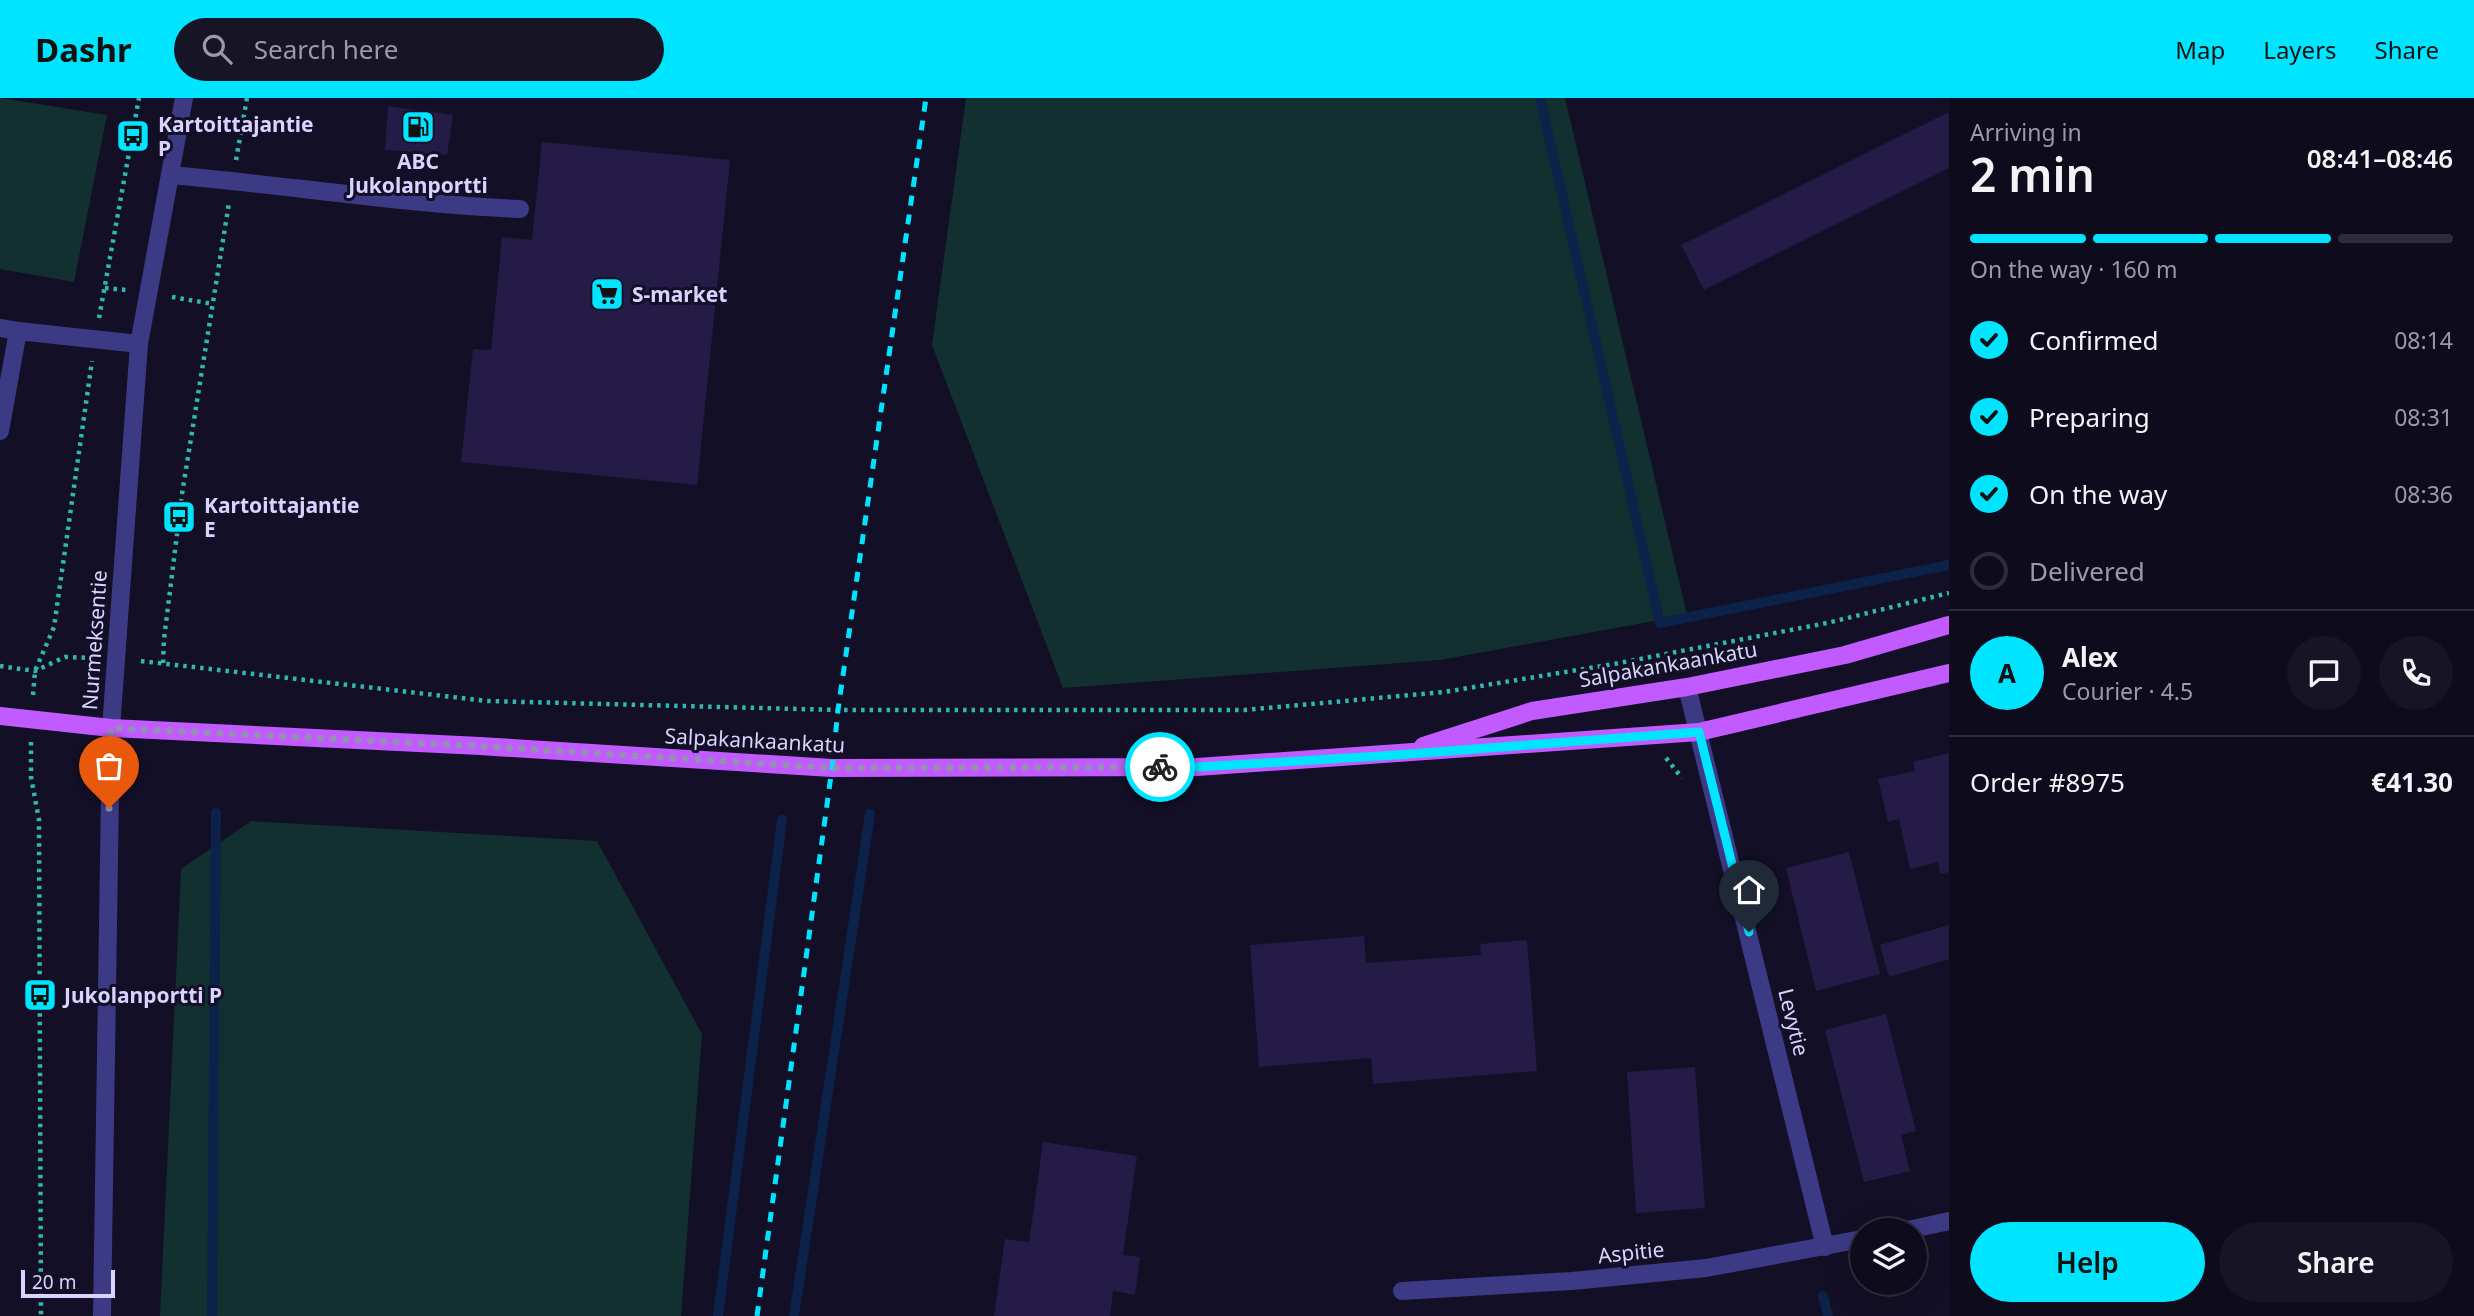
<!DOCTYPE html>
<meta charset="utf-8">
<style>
:root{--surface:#0e0b1c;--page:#171425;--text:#f1f3f6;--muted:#9b9ba3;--line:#2e2b3b;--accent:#00e5ff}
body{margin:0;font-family:"Noto Sans",sans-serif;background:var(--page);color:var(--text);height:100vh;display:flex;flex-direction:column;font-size:26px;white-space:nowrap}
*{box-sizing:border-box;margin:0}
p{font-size:23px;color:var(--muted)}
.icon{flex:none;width:38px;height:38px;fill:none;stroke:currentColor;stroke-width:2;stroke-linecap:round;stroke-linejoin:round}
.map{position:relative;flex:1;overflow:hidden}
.details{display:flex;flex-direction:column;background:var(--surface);width:525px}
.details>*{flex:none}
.tools{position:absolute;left:1850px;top:1120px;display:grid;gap:14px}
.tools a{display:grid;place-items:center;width:77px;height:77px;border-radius:50%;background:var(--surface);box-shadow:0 7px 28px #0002,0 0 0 2px var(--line);font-size:35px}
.scale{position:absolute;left:21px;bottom:18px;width:94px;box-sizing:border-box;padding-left:7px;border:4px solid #d9d4ff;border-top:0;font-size:19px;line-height:24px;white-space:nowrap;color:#d9d4ff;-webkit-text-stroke:5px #130f26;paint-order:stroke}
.pin{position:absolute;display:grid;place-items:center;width:60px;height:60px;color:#fff;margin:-72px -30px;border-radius:50% 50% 50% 0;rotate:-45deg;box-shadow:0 0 7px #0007}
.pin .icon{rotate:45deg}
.courier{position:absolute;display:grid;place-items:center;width:70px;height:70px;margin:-35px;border:5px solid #00e5ff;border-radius:50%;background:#fff;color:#222;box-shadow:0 2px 9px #0007}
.headline em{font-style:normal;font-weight:600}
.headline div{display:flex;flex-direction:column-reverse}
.headline{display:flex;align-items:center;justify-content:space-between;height:119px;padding:0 21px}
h1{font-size:46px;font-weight:600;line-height:52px}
.bar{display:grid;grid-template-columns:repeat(4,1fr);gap:10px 7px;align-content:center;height:84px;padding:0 21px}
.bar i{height:9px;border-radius:5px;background:var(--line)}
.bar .current{background:var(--accent)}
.bar p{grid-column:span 4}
.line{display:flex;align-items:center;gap:18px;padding:0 21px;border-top:2px solid var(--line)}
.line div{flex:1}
.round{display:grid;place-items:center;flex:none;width:74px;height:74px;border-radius:37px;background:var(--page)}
ol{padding:0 21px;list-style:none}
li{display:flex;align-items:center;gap:21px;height:77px}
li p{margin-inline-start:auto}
li .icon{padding:7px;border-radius:50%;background:var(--accent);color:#111;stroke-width:4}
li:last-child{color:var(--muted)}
li i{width:38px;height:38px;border:4px solid var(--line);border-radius:50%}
.cta{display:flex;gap:14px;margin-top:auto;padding:14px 21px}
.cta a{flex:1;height:80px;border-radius:42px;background:var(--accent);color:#111;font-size:28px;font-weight:600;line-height:80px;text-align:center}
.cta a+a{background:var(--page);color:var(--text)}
header{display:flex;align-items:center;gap:42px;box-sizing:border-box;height:98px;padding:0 35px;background:var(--accent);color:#111}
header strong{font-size:33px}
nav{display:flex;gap:38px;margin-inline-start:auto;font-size:24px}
.search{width:490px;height:63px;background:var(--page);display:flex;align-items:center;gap:18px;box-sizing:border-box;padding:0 24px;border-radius:38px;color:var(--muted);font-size:26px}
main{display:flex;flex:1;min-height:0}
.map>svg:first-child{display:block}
.green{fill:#12302f}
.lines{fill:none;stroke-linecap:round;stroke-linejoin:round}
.stream{stroke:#0c2248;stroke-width:10}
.building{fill:#241b47}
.path{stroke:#2fb8b0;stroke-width:4.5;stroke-dasharray:3.5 5;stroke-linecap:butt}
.minor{stroke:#3d3a85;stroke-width:18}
.major{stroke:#c25bff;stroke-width:18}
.rail{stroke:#00e5ff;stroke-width:5;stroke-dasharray:10 9;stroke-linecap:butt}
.done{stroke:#948fb3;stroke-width:7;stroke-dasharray:0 12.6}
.route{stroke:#00e5ff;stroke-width:9}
.labels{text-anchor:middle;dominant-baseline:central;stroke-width:6;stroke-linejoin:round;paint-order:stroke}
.poi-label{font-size:21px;font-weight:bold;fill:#d9d4ff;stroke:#130f26;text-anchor:start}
.street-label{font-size:21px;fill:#d9d4ff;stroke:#130f26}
</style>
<header>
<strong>Dashr</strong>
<div class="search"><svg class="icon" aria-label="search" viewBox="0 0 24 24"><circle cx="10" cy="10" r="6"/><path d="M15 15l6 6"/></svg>Search here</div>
<nav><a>Map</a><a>Layers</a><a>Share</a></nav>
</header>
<main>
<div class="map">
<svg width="1949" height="1218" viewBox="0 0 1949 1218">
<rect width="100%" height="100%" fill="#130f26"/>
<g class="green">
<path d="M 0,0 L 107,17 L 74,184 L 0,171 Z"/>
<path d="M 966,0 L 1565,0 L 1687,517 L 1440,562 L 1063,590 L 932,247 Z"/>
<path d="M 251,723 L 597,743 L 702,936 L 681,1218 L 160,1218 L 181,771 Z"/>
</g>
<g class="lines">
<g class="stream">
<path d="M 1540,0 L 1660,525 L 1949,467"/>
<path d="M 1823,1198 L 1828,1218"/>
<path d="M 212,1218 L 216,715"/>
<path d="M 718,1218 L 782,722"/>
<path d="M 794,1218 L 870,716"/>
</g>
</g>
<g class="building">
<path d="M 388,8 L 453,17 L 447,57 L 385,52 Z"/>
<path d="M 1949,14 L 1949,70 L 1704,192 L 1681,147 Z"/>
<path d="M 542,44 L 730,62 L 697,387 L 461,364 L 473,251 L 491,252 L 502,139 L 532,142 Z"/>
<path d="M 1949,655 L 1949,774 L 1940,776 L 1938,764 L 1910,771 L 1899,721 L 1888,724 L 1878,681 L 1915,673 L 1913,664 Z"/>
<path d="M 1849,754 L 1880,876 L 1816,893 L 1786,770 Z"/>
<path d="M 1949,827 L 1949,861 L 1889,879 L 1880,847 Z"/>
<path d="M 1364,838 L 1366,865 L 1481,857 L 1480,846 L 1527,842 L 1537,973 L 1373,986 L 1371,960 L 1259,969 L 1250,847 Z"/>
<path d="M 1886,916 L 1916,1033 L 1901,1037 L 1910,1073 L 1864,1084 L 1825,932 Z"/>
<path d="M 1695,969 L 1705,1110 L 1636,1115 L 1627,974 Z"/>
<path d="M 1043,1044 L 1137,1058 L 1123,1157 L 1140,1159 L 1135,1197 L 1113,1193 L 1110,1218 L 994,1218 L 1005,1141 L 1029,1144 Z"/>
</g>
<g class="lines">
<g class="path">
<path d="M 236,62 L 247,0"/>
<path d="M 105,190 L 126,192"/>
<path d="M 172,199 L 213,206"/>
<path d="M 99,220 L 139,0"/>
<path d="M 141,563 L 487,603 L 838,612 L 1245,612 L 1444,594 L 1614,566 L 1827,525 L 1949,495"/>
<path d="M 163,565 L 164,541 L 182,396 L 229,105"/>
<path d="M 0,568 L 35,573 L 65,559 L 94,560"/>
<path d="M 33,597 L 35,573 L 54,529 L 92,263"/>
<path d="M 31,644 L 31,679 L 39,722 L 41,1218"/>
<path d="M 1666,660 L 1682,680"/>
</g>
<g class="minor">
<path d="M 170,77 C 287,87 403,106 520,111"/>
<path d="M 0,230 L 18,233"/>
<path d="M 0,333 L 18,233 L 139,246"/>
<path d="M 1687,589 L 1825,1149"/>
<path d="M 1908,1132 L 1949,1123"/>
<path d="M 1402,1193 L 1572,1183 L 1706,1170 L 1862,1141"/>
<path d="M 102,1218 L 111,630 L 139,246 L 184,0"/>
</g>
<g class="major">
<path d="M 0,618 L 111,630 L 480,648 L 832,670 L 1197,669 L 1699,634 L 1949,575"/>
<path d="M 1423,648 L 1532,613 L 1687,589 L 1845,557 L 1949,527"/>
</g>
<path class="rail" d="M 757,1218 L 832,670 L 838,612 L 926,0"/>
</g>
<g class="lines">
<path class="done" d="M 109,710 L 111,630 L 480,648 L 832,670 L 1160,669"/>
<path class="route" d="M 1160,669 L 1198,669 L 1396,657 L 1699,634 L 1749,834"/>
</g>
<defs>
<symbol id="fuel-square" viewBox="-11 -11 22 22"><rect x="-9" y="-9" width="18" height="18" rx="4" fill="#00e5ff" stroke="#130f26"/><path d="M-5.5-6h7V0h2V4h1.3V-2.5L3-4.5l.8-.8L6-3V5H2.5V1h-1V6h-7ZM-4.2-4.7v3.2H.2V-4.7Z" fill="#111"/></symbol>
<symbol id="bus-square" viewBox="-11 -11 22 22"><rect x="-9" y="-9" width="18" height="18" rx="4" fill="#00e5ff" stroke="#130f26"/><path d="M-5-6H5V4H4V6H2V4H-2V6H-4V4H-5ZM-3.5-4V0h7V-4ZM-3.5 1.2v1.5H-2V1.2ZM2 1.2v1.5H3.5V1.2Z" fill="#111"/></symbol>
<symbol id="supermarket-square" viewBox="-11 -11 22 22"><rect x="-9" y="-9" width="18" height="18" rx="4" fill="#00e5ff" stroke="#130f26"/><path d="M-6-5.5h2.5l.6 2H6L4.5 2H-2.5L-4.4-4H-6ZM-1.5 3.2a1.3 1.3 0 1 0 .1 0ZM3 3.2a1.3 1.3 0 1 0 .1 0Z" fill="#111"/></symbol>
</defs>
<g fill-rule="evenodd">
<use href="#fuel-square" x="399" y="10" width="38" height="38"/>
<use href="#bus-square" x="114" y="19" width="38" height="38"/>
<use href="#supermarket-square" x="588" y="177" width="38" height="38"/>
<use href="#bus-square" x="160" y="400" width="38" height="38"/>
<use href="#bus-square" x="21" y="878" width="38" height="38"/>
</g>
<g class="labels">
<g class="poi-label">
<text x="158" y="26">Kartoittajantie<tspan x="158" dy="24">P</tspan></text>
<text x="418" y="63" text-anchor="middle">ABC<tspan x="418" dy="24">Jukolanportti</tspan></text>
<text x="632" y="196">S-market</text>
<text x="204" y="407">Kartoittajantie<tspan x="204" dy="24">E</tspan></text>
<text x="64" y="897">Jukolanportti P</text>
</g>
<g class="street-label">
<text transform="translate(94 542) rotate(-86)">Nurmeksentie</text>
<text transform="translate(1668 566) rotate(-10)">Salpakankaankatu</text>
<text transform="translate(755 642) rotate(3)">Salpakankaankatu</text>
<text transform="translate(1794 924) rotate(76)">Levytie</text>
<text transform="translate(1631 1154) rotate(-6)">Aspitie</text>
</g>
</g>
</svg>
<div class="tools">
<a><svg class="icon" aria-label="layers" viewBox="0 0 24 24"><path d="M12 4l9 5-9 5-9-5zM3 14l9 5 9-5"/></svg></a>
</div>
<div class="scale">20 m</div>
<div class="pin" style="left:109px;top:710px;background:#ea580c"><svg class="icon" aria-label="bag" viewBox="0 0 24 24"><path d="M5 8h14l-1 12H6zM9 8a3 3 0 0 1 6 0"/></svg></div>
<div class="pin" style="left:1749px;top:834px;background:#1f2937"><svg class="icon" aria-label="home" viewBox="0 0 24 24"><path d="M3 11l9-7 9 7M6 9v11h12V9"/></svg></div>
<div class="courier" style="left:1160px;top:669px"><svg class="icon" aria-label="bike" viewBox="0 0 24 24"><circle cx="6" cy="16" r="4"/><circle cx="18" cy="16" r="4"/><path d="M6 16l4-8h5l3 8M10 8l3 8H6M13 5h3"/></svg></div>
</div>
<section class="details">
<div class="headline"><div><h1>2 min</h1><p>Arriving in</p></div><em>08:41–08:46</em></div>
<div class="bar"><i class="current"></i><i class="current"></i><i class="current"></i><i></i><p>On the way · 160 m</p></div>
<ol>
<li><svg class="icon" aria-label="check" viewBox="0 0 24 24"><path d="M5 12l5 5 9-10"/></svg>Confirmed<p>08:14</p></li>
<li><svg class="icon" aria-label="check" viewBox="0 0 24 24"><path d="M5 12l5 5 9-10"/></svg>Preparing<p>08:31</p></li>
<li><svg class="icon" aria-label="check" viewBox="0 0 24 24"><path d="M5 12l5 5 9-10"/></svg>On the way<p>08:36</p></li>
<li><i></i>Delivered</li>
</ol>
<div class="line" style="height:126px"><b class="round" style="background:var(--accent);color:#111">A</b><div><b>Alex</b><p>Courier · 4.5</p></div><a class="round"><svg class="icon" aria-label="chat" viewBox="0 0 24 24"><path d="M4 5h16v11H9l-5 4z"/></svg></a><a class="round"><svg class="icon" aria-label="phone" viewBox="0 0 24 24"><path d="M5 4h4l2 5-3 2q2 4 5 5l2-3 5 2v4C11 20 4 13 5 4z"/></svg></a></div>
<div class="line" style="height:91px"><div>Order #8975</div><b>€41.30</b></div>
<div class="cta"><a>Help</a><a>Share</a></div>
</section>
</main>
